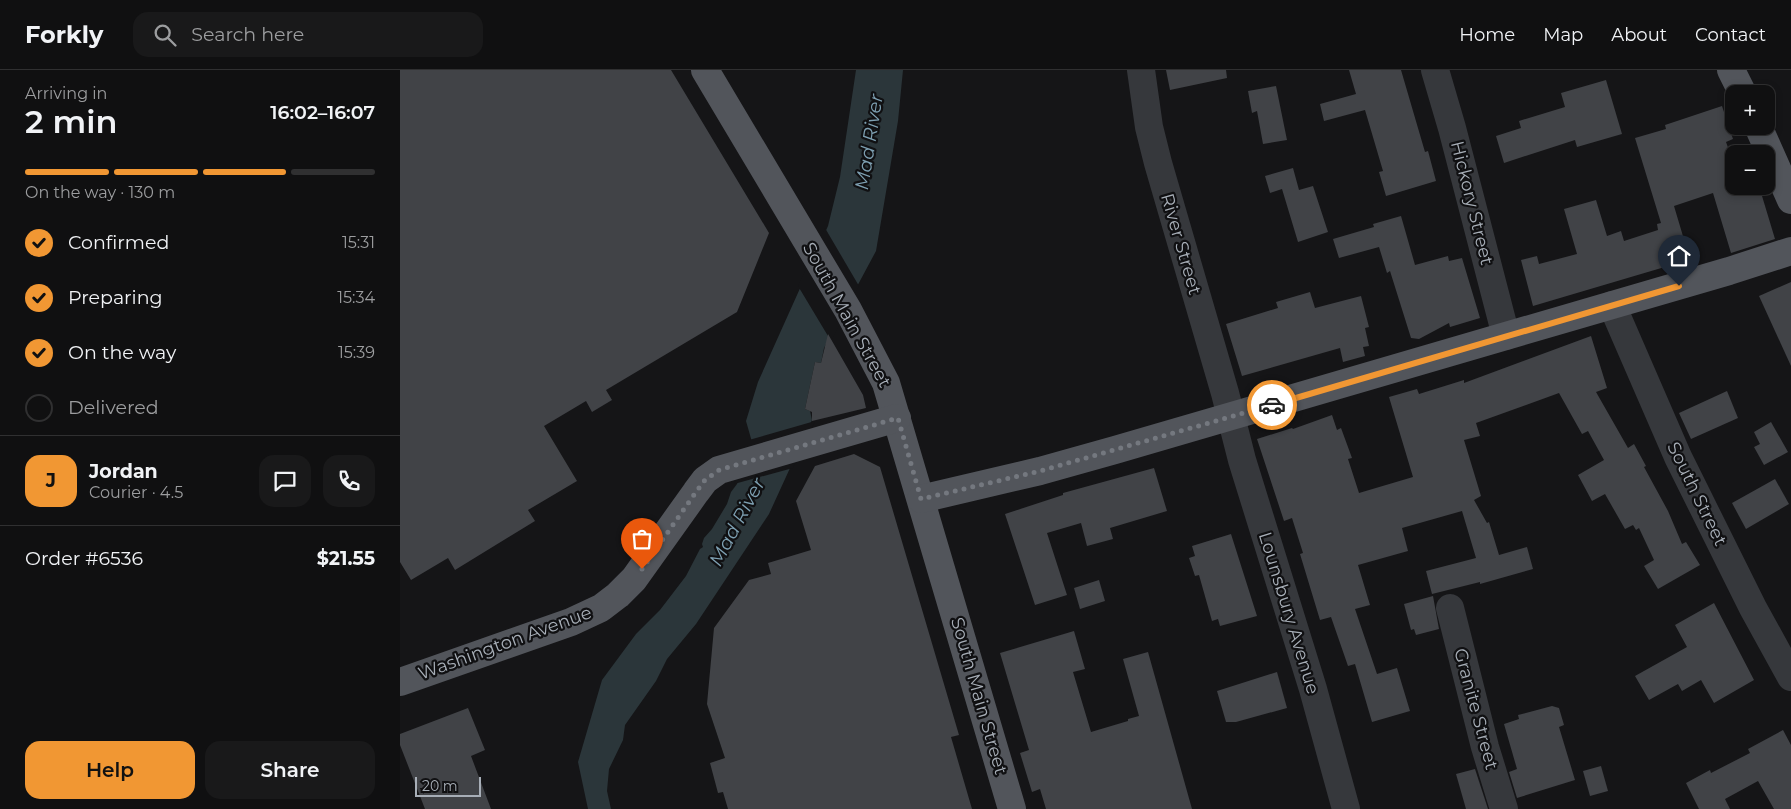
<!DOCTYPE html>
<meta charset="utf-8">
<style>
:root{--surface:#101011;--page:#19191a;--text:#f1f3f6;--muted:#9c9d9f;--line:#303031;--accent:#f19733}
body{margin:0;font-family:Montserrat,sans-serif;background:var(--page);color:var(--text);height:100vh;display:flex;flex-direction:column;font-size:19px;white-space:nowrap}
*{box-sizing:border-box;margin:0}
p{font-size:16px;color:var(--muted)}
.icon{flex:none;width:28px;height:28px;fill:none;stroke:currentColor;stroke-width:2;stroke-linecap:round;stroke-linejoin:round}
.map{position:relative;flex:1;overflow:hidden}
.drawer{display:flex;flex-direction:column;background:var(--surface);width:400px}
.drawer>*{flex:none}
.fabs{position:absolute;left:1325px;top:15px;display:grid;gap:10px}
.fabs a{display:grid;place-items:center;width:50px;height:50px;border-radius:10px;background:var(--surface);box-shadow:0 2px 8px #0003,0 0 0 1px var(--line);font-size:25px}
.scale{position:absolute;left:15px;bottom:12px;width:66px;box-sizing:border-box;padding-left:5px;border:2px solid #a7aeb7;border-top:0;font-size:14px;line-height:18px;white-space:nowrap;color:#a7aeb7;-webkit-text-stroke:4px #101012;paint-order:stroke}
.pin{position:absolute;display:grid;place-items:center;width:42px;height:42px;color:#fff;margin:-51px -21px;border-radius:50% 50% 50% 0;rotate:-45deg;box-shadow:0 0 5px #0007}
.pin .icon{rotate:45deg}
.courier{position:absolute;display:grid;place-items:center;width:50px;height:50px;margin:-25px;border:4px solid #f19733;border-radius:50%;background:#fff;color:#222;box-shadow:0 1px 6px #0007}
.summary em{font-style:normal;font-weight:600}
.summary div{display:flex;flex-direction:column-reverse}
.summary{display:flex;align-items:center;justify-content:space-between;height:85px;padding:0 25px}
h1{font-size:32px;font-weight:600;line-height:38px}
.bar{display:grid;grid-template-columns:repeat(4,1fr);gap:8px 5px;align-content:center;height:60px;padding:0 25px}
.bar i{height:6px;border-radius:4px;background:var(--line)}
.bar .current{background:var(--accent)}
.bar p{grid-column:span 4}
.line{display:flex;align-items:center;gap:12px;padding:0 25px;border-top:1px solid var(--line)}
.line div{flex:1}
.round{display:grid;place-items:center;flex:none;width:52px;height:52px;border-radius:15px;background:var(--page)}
ol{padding:0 25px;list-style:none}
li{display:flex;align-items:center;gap:15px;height:55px}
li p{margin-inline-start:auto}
li .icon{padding:5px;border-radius:50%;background:var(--accent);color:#111;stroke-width:4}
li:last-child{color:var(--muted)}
li i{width:28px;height:28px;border:2px solid var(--line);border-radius:50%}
.primary-button{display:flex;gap:10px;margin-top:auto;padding:10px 25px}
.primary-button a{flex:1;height:58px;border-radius:15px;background:var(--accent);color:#111;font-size:20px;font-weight:600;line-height:58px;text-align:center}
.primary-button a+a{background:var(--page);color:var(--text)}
header{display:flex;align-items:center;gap:30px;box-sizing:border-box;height:70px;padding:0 25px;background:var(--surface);border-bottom:1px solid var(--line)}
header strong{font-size:24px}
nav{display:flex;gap:28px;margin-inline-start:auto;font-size:18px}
.search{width:350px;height:45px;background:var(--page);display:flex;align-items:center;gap:12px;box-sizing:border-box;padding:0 18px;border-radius:15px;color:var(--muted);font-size:19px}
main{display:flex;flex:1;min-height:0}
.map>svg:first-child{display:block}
.water{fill:#2b363a}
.pier{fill:#151517}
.building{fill:#414347}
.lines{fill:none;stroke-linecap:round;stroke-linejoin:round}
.minor{stroke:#36383c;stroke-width:28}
.major{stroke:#52555b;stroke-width:28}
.done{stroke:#74787f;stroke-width:5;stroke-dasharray:0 9}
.route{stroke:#f19733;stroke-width:6}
.labels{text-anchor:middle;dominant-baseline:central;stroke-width:4.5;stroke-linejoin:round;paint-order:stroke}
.street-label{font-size:18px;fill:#a7aeb7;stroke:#101012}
.water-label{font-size:19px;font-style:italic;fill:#7ea0b2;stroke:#101012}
</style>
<header>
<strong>Forkly</strong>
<div class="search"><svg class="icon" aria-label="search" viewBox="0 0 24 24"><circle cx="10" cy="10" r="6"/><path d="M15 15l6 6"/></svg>Search here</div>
<nav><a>Home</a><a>Map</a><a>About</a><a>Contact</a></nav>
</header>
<main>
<section class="drawer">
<div class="summary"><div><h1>2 min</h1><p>Arriving in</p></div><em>16:02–16:07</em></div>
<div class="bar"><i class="current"></i><i class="current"></i><i class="current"></i><i></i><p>On the way · 130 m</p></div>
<ol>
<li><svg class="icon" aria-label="check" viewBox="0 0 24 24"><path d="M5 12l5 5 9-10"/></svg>Confirmed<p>15:31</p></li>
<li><svg class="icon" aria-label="check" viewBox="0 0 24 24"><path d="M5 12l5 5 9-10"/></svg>Preparing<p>15:34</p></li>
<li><svg class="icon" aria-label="check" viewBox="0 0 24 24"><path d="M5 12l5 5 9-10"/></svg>On the way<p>15:39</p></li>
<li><i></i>Delivered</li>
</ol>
<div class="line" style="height:90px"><b class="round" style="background:var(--accent);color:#111">J</b><div><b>Jordan</b><p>Courier · 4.5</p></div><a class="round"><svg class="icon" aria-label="chat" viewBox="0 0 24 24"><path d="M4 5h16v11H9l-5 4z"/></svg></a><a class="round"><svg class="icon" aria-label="phone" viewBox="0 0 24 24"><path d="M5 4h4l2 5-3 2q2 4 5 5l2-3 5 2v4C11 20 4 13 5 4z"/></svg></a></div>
<div class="line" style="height:65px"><div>Order #6536</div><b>$21.55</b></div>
<div class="primary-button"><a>Help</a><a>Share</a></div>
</section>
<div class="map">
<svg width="1391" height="739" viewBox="0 0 1391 739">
<rect width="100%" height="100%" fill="#151517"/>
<path class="water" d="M 456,0 L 503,0 L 498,51 L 476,181 L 424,278 L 421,293 L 415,292 L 405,339 L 410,341 L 412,350 L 369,444 L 296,554 L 267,589 L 256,611 L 225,655 L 223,670 L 209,699 L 207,721 L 211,739 L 188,739 L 178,692 L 202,610 L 236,564 L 260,540 L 286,506 L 300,479 L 303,477 L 302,474 L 304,468 L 312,459 L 327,434 L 331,422 L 337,414 L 352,372 L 346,351 L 358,312 L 428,156 L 440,107 Z"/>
<g class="pier">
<path d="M 425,158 L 459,216 L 431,271 L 398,216 Z"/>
<path d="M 415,351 L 393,398 L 334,414 L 349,376 L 349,370 Z"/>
</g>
<g class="building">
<path d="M 0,0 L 271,0 L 369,163 L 337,242 L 206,320 L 212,330 L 192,342 L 186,331 L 144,356 L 177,411 L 128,440 L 135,451 L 55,500 L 48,488 L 11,510 L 0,492 Z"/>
<path d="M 766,0 L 826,0 L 827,8 L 770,20 Z"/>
<path d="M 949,0 L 1001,0 L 1025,82 L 1028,81 L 1036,111 L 986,126 L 979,102 L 983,101 L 965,40 L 924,51 L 920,34 L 956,24 Z"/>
<path d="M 1206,10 L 1222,64 L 1177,77 L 1175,70 L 1104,93 L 1096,66 L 1121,58 L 1119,51 L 1165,37 L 1161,23 Z"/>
<path d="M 876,16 L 887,70 L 863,74 L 857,41 L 852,43 L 848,21 Z"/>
<path d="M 1322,36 L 1333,69 L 1326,72 L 1334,94 L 1334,123 L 1359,116 L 1375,169 L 1331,183 L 1313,123 L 1274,136 L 1288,183 L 1283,184 L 1285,191 L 1133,236 L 1121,190 L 1137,186 L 1139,194 L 1177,184 L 1164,139 L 1196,130 L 1207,166 L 1221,161 L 1224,171 L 1258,160 L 1257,154 L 1261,153 L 1235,68 L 1266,59 L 1265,55 Z"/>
<path d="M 893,98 L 899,120 L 913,116 L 928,162 L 898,172 L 882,119 L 870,123 L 865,106 Z"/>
<path d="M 1001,146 L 1015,195 L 1048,186 L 1049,191 L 1062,188 L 1080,248 L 1050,257 L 1049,253 L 1019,269 L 1011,268 L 990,201 L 987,203 L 979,177 L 939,188 L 933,169 L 974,157 L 973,154 Z"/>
<path d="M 1391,212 L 1391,296 L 1359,226 Z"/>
<path d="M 910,222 L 915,238 L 961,226 L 969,257 L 965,258 L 969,276 L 963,277 L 965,286 L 943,292 L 940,278 L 842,306 L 826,254 L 878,238 L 876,232 Z"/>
<path d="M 428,264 L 463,325 L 466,338 L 412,351 L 412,342 L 405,339 L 415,292 L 421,293 Z"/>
<path d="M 1191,266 L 1207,318 L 1196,322 L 1228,378 L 1234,374 L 1246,396 L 1244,397 L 1268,441 L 1282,474 L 1286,472 L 1300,495 L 1258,519 L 1244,496 L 1254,490 L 1239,458 L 1236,460 L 1233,455 L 1225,459 L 1205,424 L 1192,431 L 1178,405 L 1204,390 L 1188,361 L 1182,364 L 1159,323 L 1076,353 L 1080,366 L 1064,370 L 1081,426 L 1074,430 L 1087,453 L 1089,452 L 1099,485 L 1127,477 L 1133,499 L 1080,514 L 1080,512 L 1032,524 L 1026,501 L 1076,488 L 1062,441 L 1002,458 L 1008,481 L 958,495 L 970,535 L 955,539 L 977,604 L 997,598 L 1010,641 L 972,652 L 955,594 L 948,596 L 931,547 L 920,550 L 900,484 L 903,483 L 892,448 L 884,451 L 857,369 L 892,358 L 893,359 L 932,345 L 937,360 L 941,358 L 952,388 L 948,389 L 959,423 L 1013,407 L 989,327 L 1017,319 L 1019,324 L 1064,310 L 1064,313 Z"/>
<path d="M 1327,321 L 1338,348 L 1291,369 L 1279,343 Z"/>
<path d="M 1371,352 L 1388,382 L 1364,395 L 1354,377 L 1360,374 L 1354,362 Z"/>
<path d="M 454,384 L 480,397 L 559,665 L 551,667 L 572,739 L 328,739 L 323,722 L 318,723 L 310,693 L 325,688 L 307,634 L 314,558 L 349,510 L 371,504 L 368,493 L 411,480 L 396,431 L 415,396 Z"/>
<path d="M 754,398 L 767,441 L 710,458 L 713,469 L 687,476 L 681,453 L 647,463 L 667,525 L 635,535 L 605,444 L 663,425 L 663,423 Z"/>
<path d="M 1375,409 L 1389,434 L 1346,459 L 1332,433 Z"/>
<path d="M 831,464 L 857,546 L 820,556 L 818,549 L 812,551 L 799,505 L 795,506 L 789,488 L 795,486 L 792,476 Z"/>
<path d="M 699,510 L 705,531 L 680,539 L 674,518 Z"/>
<path d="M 1033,526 L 1039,559 L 1016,565 L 1014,559 L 1011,560 L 1004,534 Z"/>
<path d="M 1314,533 L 1354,610 L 1314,633 L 1301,610 L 1282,621 L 1278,614 L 1249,630 L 1235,606 L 1287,577 L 1275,555 Z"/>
<path d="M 674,561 L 685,599 L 673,602 L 691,662 L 728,651 L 728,649 L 739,646 L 723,589 L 748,582 L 792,739 L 646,739 L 640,719 L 632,722 L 620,683 L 629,680 L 600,583 Z"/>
<path d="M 877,602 L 887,638 L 836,652 L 826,652 L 817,621 Z"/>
<path d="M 1152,636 L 1159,638 L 1164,655 L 1159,657 L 1175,710 L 1117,728 L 1109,702 L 1117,699 L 1104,654 L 1119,649 L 1118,645 Z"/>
<path d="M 68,638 L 85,680 L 71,686 L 91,739 L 25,739 L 0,675 L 0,664 Z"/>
<path d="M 1383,660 L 1391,675 L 1391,739 L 1374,739 L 1358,711 L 1325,729 L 1330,739 L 1299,739 L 1286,713 L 1310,700 L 1311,703 L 1350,683 L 1348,679 Z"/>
<path d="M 1201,696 L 1208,721 L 1190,726 L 1183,701 Z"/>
<path d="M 1075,699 L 1088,739 L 1066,739 L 1056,704 Z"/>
</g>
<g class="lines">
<g class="minor">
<path d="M 741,0 L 749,57 L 758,93 L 825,323 L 842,390 L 913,619 L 946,739"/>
<path d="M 1035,0 L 1052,58 L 1106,266"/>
<path d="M 1212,235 L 1278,387 L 1353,538 L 1391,607"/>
<path d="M 1050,538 L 1085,677 L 1104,739"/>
</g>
<g class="major">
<path d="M 305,0 L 448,240 L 486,313 L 612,739"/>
<path d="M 1331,0 L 1343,24"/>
<path d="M 1358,56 L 1391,130"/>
<path d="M 521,429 L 640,401 L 715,380 L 1329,201 L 1391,181"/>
<path d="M 0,612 L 171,552 L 201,538 L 218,525 L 234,509 L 296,422 L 305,410 L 319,400 L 497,348"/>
</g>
</g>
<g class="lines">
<path class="done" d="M 242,499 L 296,422 L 305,410 L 319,400 L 498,348 L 521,429 L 640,401 L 872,335"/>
<path class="route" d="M 872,335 L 1279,216"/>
</g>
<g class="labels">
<g class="street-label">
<text transform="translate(1072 133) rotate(76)">Hickory Street</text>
<text transform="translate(781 174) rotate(74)">River Street</text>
<text transform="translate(447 245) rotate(61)">South Main Street</text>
<text transform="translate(1297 424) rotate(64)">South Street</text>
<text transform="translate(889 543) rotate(73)">Lounsbury Avenue</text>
<text transform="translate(105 573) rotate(-20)">Washington Avenue</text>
<text transform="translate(579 626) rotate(74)">South Main Street</text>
<text transform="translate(1076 639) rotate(75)">Granite Street</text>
</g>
<g class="water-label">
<text transform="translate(469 72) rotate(-81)">Mad River</text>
<text transform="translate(337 452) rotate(-62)">Mad River</text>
</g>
</g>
</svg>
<div class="fabs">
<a>+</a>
<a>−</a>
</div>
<div class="scale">20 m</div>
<div class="pin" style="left:242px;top:499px;background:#ea580c"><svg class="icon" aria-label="bag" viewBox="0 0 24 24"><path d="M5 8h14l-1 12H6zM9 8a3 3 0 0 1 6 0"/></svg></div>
<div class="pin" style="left:1279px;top:216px;background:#1f2937"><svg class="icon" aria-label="home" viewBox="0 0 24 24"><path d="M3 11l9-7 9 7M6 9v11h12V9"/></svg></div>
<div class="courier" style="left:872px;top:335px"><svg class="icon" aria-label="car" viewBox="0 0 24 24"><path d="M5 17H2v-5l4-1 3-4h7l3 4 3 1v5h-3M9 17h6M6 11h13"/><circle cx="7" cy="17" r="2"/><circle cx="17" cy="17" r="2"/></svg></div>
</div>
</main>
